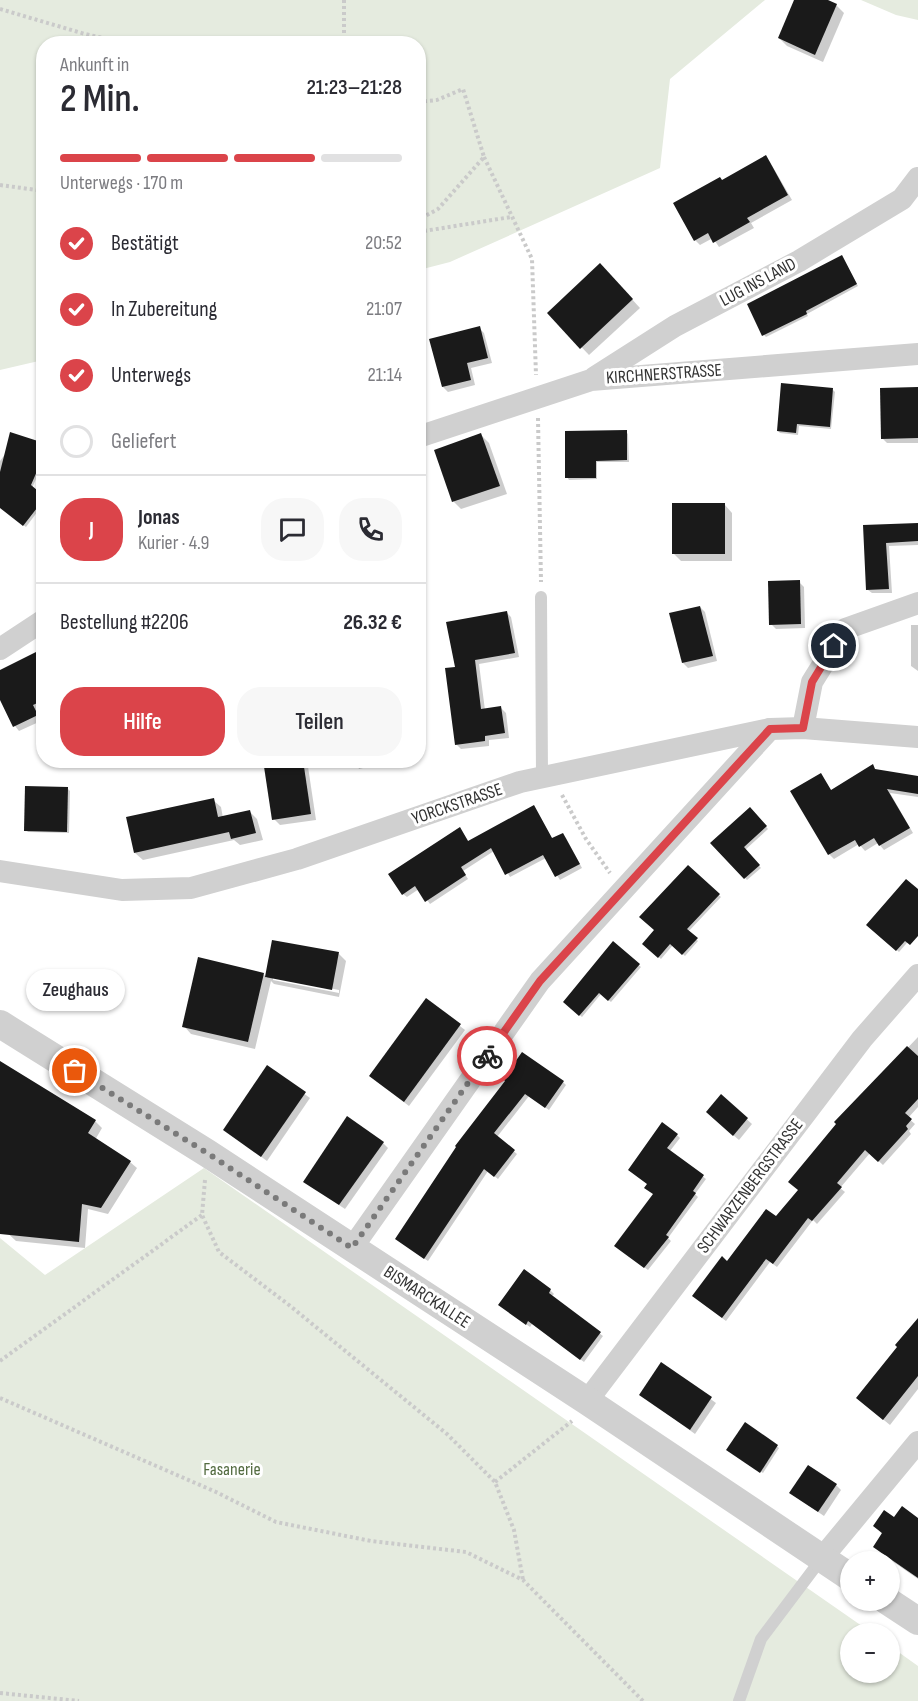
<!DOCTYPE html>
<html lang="de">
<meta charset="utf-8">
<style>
:root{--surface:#fff;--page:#f7f7f7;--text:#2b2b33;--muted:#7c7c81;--line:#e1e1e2;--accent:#db444a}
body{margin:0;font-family:"Sofia Sans Condensed",sans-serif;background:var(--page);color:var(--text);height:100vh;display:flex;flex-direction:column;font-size:22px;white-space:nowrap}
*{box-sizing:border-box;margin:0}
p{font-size:20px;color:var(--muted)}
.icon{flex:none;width:33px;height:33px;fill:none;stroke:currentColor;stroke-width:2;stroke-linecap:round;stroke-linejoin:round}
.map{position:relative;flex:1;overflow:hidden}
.details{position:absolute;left:36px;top:36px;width:390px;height:732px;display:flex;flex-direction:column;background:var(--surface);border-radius:24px;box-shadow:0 2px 4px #0004}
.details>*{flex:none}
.buttons{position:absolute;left:840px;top:1551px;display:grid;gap:12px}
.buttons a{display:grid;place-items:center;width:60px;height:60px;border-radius:50%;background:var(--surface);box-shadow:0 2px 4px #0004;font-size:30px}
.pin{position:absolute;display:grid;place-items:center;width:51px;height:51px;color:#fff;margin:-26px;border:3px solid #fff;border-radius:50%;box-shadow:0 2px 6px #0007}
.courier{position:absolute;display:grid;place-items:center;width:60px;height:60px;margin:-30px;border:4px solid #db444a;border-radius:50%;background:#fff;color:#222;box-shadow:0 2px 8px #0007}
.bubble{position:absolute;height:42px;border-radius:21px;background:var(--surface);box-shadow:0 2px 4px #0004;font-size:20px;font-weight:600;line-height:42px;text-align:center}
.headline em{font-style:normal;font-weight:600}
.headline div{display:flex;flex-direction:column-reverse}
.headline{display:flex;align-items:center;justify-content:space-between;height:102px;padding:0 24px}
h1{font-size:39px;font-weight:600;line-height:45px}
.bar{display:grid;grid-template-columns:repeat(4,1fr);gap:9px 6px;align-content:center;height:72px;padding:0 24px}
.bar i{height:8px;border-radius:4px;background:var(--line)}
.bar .active{background:var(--accent)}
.bar p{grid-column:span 4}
.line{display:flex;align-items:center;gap:15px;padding:0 24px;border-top:2px solid var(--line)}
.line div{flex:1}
.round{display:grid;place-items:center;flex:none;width:63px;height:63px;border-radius:24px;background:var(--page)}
ol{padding:0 24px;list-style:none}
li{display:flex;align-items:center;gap:18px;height:66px}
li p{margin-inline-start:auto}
li .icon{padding:6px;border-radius:50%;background:var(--accent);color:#fff;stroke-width:4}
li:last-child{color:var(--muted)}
li i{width:33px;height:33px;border:3px solid var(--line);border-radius:50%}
.button{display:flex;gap:12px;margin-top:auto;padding:12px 24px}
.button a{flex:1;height:69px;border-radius:24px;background:var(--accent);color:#fff;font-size:24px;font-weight:600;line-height:69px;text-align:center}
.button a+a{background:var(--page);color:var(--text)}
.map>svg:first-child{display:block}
.green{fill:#e5ebdf}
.shadow{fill:#0003;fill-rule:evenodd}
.building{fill:#1a1a1a}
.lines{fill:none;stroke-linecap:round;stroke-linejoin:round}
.path{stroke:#cacaca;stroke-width:4;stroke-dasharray:3 3;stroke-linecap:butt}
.service{stroke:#d0d0d0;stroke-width:12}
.minor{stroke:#d0d0d0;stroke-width:22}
.tertiary{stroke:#d0d0d0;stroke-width:28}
.done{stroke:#7a7a7a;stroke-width:6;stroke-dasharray:0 10.8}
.route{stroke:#db444a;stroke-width:8}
.labels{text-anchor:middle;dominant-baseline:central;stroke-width:6;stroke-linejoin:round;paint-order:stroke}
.street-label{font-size:18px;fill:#333;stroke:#fff}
.park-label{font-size:18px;fill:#546c42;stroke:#fff}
</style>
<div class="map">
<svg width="918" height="1701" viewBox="0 0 918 1701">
<rect width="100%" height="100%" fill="#fff"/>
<g class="green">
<path d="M 0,0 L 765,0 L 670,79 L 660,168 L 450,262 L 419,270 L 418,44 L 44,44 L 43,360 L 0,370 Z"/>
<path d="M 861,0 L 918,0 L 918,20 L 896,15 Z"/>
<path d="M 204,1168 L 872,1633 L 850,1634 L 850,1672 L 890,1672 L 890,1646 L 918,1666 L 918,1701 L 0,1701 L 0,1238 L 45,1275 Z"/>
</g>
<g class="shadow">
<path d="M 796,0 L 824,0 L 836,5 L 844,13 L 823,62 L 787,46 L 779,38 Z"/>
<path d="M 766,157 L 770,162 L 792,200 L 751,223 L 754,228 L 719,247 L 713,238 L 700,245 L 695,240 L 722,181 Z"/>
<path d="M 843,259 L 858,286 L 807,314 L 808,316 L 766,337 L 764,335 Z"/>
<path d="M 608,273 L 640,308 L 589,355 L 549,313 Z"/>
<path d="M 479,328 L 484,333 L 492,363 L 471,368 L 475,385 L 448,392 L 443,387 Z"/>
<path d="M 918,389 L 918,443 L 887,443 L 882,438 Z"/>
<path d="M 833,390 L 835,392 L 831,429 L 799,426 L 798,435 L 780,433 L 778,431 Z"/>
<path d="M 626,432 L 628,434 L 629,462 L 597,462 L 597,479 L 569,480 L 567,477 Z"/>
<path d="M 481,435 L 489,443 L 507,494 L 461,509 L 454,502 L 436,450 Z"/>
<path d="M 44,445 L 44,461 L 32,488 L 44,498 L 44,503 L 26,527 L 0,507 L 0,461 L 6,453 Z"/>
<path d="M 725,505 L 732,513 L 732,561 L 681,561 L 673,553 Z"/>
<path d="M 918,524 L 918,545 L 889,546 L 892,593 L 872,593 L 868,590 L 865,527 Z"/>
<path d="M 799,582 L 804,587 L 805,628 L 776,629 L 771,624 Z"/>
<path d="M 700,607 L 705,612 L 717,661 L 688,668 L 683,663 Z"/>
<path d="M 506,612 L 511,617 L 519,657 L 479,664 L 485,710 L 501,708 L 506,713 L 509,738 L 489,740 L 489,746 L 461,749 L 456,744 L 456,669 Z"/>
<path d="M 911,625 L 918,625 L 918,671 L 911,666 Z"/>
<path d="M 44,655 L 44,707 L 36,711 L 41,721 L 19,731 L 15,726 L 0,697 L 0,671 Z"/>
<path d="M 265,760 L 307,760 L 316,820 L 280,825 L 274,819 Z"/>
<path d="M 355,760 L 391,760 L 391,761 L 359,769 Z"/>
<path d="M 872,766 L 877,771 L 918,778 L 918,797 L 890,793 L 913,833 L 884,850 L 878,843 L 865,851 L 859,844 L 834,859 L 829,854 L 820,775 L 832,791 Z"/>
<path d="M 68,789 L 70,791 L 69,833 L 28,832 L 26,830 Z"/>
<path d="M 213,800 L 221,807 L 223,818 L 250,812 L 257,819 L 263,840 L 240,845 L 234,840 L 143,860 L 135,853 Z"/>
<path d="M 534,807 L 553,840 L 563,835 L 566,838 L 582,868 L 560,880 L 546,858 L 510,877 L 494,851 L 463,871 L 468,879 L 430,904 L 419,889 L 407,897 L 403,894 L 463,833 L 469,842 Z"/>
<path d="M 750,809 L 768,829 L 745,850 L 761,868 L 747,880 L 713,843 Z"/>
<path d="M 688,867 L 721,897 L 688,932 L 698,941 L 685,956 L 673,945 L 661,959 L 644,944 L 656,930 Z"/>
<path d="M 918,891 L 918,930 L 899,952 L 868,925 Z"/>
<path d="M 273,941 L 338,953 L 346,961 L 339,997 L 274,984 L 271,981 L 255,1049 L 191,1034 L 184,1026 L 263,974 L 267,978 ZM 273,977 L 339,990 L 339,993 L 273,980 Z"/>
<path d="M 613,943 L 641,967 L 611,1002 L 601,994 L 582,1017 L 565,1002 Z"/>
<path d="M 427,1000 L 465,1030 L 409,1106 L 376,1081 Z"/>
<path d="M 918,1037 L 918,1107 L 908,1118 L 915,1124 L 909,1131 L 911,1134 L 883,1165 L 870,1153 L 840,1188 L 845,1192 L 817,1224 L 813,1220 L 777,1267 L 770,1262 L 726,1321 L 698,1300 L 728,1263 L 776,1219 L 800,1191 L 838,1124 L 837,1122 Z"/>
<path d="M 0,1062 L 95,1121 L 102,1128 L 95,1140 L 130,1162 L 137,1168 L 108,1214 L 88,1209 L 85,1248 L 16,1241 L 0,1226 Z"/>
<path d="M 268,1068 L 310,1098 L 267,1161 L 225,1130 Z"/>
<path d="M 507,1081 L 563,1082 L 566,1085 L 549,1110 L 529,1096 L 497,1137 L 517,1154 L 498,1179 L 488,1171 L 428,1261 L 400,1242 Z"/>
<path d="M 721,1096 L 752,1124 L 739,1140 L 712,1117 Z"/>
<path d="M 677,1135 L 680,1138 L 670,1151 L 706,1179 L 695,1194 L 698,1197 L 668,1238 L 671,1241 L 648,1270 L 619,1248 L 655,1195 L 648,1184 L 632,1172 Z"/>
<path d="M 383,1143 L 388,1148 L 345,1209 L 310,1186 Z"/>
<path d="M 524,1271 L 550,1290 L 554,1294 L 551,1297 L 603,1336 L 584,1362 L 532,1324 L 530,1327 L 504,1308 Z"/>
<path d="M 918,1320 L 918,1389 L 890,1425 L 864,1404 Z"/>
<path d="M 662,1364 L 716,1403 L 695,1434 L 641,1395 Z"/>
<path d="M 746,1424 L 779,1448 L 763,1473 L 730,1452 Z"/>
<path d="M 836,1485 L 841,1490 L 824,1516 L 796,1497 Z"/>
<path d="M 895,1519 L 918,1520 L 918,1579 L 882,1554 L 875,1546 L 883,1535 L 875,1526 Z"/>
</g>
<g class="building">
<path d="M 794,0 L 828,0 L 837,4 L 815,55 L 778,38 Z"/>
<path d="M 766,155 L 788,195 L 747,218 L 750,222 L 713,243 L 708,233 L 694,241 L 673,203 L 720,177 L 722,180 Z"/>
<path d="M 842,255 L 857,284 L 806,311 L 807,314 L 762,336 L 747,304 Z"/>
<path d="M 600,263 L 633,299 L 580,349 L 547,313 Z"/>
<path d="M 480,326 L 488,358 L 467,363 L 471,380 L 442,387 L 429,339 Z"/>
<path d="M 781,383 L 833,388 L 830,427 L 797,424 L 796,433 L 777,431 Z"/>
<path d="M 918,387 L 918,438 L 881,439 L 880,388 Z"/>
<path d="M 627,430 L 627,460 L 596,461 L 596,478 L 565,478 L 565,431 Z"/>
<path d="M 10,432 L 44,443 L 44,455 L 31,485 L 44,496 L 44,499 L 23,526 L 0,508 L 0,472 Z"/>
<path d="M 481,433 L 500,486 L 452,502 L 434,450 Z"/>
<rect x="672" y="503" width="53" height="51"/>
<path d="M 918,523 L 918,541 L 886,543 L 889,589 L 866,590 L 863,525 Z"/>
<path d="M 800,580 L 801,624 L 769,625 L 768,581 Z"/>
<path d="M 700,606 L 713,656 L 682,663 L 669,613 Z"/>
<path d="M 507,611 L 515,653 L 475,660 L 481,709 L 501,706 L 505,733 L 485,736 L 485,741 L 455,745 L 445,668 L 455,667 L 446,622 Z"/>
<path d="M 44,648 L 44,700 L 33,705 L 38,715 L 13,727 L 0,700 L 0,670 Z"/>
<path d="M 263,760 L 303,760 L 311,814 L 272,820 Z"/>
<path d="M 873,764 L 875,769 L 918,776 L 918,794 L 887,789 L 910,828 L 879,846 L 874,838 L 859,847 L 855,840 L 828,855 L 790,791 L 821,773 L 831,790 Z"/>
<path d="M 25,786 L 68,787 L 67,832 L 24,831 Z"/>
<path d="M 214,798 L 218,817 L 250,810 L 256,833 L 231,839 L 229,832 L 134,853 L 126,817 Z"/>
<path d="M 534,805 L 552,838 L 563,833 L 580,864 L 555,877 L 543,855 L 505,875 L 491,848 L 461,867 L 466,875 L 425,902 L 415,886 L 402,895 L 388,874 L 460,827 L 468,841 Z"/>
<path d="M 750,807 L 767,826 L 744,847 L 760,865 L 744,879 L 710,843 Z"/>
<path d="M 688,865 L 720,894 L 687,929 L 698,938 L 682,955 L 670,944 L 658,958 L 642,944 L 654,930 L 639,917 Z"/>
<path d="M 906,879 L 918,889 L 918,936 L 910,945 L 905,941 L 896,951 L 866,925 Z"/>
<path d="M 272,940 L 339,952 L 332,990 L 265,977 Z"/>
<path d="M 613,941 L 640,964 L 608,1001 L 599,993 L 579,1016 L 563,1002 Z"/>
<path d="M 198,957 L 264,973 L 248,1042 L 182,1027 Z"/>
<path d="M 426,998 L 461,1024 L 404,1102 L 369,1076 Z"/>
<path d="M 907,1046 L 918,1056 L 918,1099 L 905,1113 L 912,1119 L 906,1126 L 908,1129 L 878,1162 L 865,1150 L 837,1183 L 842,1187 L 812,1221 L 808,1218 L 773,1264 L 766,1259 L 722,1318 L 692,1296 L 722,1256 L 727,1261 L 766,1209 L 776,1216 L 798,1190 L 788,1182 L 836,1124 L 834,1122 Z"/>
<path d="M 522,1052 L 564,1081 L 545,1108 L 525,1094 L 494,1133 L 515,1150 L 494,1177 L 484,1169 L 424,1259 L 395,1239 L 456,1147 L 455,1146 L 505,1081 L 503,1079 Z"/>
<path d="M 0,1061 L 96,1120 L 88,1133 L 131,1161 L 101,1208 L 82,1204 L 79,1242 L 0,1234 Z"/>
<path d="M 267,1065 L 306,1092 L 261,1157 L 223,1130 Z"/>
<path d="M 721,1094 L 748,1118 L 733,1136 L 706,1112 Z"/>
<path d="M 347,1116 L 384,1142 L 339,1205 L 303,1182 Z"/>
<path d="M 662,1122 L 678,1134 L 667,1148 L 704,1175 L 693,1191 L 696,1193 L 666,1235 L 669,1237 L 644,1268 L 614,1246 L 653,1194 L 644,1188 L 647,1184 L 628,1170 Z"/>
<path d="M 524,1269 L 551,1289 L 549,1293 L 601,1332 L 580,1360 L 528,1321 L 526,1325 L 498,1305 Z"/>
<path d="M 918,1318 L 918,1376 L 883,1420 L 856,1398 L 897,1347 L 895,1345 Z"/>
<path d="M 661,1362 L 712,1397 L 690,1430 L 639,1395 Z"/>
<path d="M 745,1422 L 778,1445 L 760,1473 L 726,1450 Z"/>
<path d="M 808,1465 L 837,1484 L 818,1512 L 789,1493 Z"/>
<path d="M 902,1506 L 918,1518 L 918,1578 L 873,1547 L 882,1533 L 873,1526 L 884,1510 L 894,1517 Z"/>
</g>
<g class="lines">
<g class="path">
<path d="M 344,0 L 344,44"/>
<path d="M 0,9 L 85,34 L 130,44"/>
<path d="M 418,102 L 437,100 L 463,89 L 484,157 L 438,209 L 418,220"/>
<path d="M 484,157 L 532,259 L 536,375"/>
<path d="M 0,185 L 44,191"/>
<path d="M 418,232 L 511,217"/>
<path d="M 538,418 L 541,582"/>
<path d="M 562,795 L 586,839 L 610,873"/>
<path d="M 205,1180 L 202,1215 L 219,1252 L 289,1305 L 447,1434 L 495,1482 L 514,1530 L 523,1580"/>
<path d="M 0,1361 L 202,1215"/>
<path d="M 0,1398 L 216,1492 L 276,1522 L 371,1541 L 466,1552 L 523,1580 L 643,1701"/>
<path d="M 495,1482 L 572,1421"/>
<path d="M 0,1693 L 79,1701"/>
</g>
<g class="service">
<path d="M 541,597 L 542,777"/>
<path d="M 739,1701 L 761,1639 L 822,1558"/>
</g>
<g class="minor">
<path d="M 595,377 L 675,326 L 799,261 L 902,199 L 918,178"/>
<path d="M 418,437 L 591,380 L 918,354"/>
<path d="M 0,649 L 44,620"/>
<path d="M 803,728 L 812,682 L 845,629 L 918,603"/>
<path d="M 0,871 L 122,890 L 191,888 L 297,859 L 520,782 L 770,729 L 803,728 L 918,737"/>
<path d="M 352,1248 L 540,981 L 770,729"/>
<path d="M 587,1401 L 862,1039 L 918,975"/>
<path d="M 822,1558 L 918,1442"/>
</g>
<g class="tertiary">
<path d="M 0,1024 L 207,1153 L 587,1401 L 850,1577"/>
<path d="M 886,1600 L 918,1621"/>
</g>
</g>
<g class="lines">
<path class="done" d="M 75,1071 L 207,1153 L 352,1248 L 487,1056"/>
<path class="route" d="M 487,1056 L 540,981 L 770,729 L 803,728 L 812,682 L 834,646"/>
</g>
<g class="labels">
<g class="street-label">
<text transform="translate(758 282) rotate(-28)">LUG INS LAND</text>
<text transform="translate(664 374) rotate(-4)">KIRCHNERSTRASSE</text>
<text transform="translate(457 804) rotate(-19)">YORCKSTRASSE</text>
<text transform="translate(750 1186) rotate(-53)">SCHWARZENBERGSTRASSE</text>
<text transform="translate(427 1297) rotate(33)">BISMARCKALLEE</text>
</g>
<g class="park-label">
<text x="232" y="1469">Fasanerie</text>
</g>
</g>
</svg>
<div class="buttons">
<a>+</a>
<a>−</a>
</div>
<div class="pin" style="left:75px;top:1071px;background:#ea580c"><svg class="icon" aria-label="bag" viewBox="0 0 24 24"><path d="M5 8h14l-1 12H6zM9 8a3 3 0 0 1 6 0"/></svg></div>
<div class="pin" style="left:834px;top:646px;background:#1f2937"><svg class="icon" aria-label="home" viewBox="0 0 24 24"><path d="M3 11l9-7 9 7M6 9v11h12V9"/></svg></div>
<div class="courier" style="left:487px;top:1056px"><svg class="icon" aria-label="bike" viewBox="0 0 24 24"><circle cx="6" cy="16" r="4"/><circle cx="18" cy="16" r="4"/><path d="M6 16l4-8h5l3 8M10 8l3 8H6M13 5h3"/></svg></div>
<div class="bubble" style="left:26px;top:969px;width:99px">Zeughaus</div>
<section class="details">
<div class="headline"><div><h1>2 Min.</h1><p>Ankunft in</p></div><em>21:23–21:28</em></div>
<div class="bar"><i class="active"></i><i class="active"></i><i class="active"></i><i></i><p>Unterwegs · 170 m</p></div>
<ol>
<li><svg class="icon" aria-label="check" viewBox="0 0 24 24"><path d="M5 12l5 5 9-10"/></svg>Bestätigt<p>20:52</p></li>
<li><svg class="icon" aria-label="check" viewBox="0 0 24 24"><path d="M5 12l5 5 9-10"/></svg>In Zubereitung<p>21:07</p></li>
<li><svg class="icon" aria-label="check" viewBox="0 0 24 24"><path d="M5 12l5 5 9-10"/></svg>Unterwegs<p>21:14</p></li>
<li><i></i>Geliefert</li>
</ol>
<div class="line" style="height:108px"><b class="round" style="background:var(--accent);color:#fff">J</b><div><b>Jonas</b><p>Kurier · 4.9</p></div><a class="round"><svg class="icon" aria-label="chat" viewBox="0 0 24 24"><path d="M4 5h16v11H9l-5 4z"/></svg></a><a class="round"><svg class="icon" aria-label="phone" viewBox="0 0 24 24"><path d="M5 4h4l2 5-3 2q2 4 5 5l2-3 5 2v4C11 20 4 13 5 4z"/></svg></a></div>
<div class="line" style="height:78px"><div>Bestellung #2206</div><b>26.32 €</b></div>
<div class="button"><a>Hilfe</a><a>Teilen</a></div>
</section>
</div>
